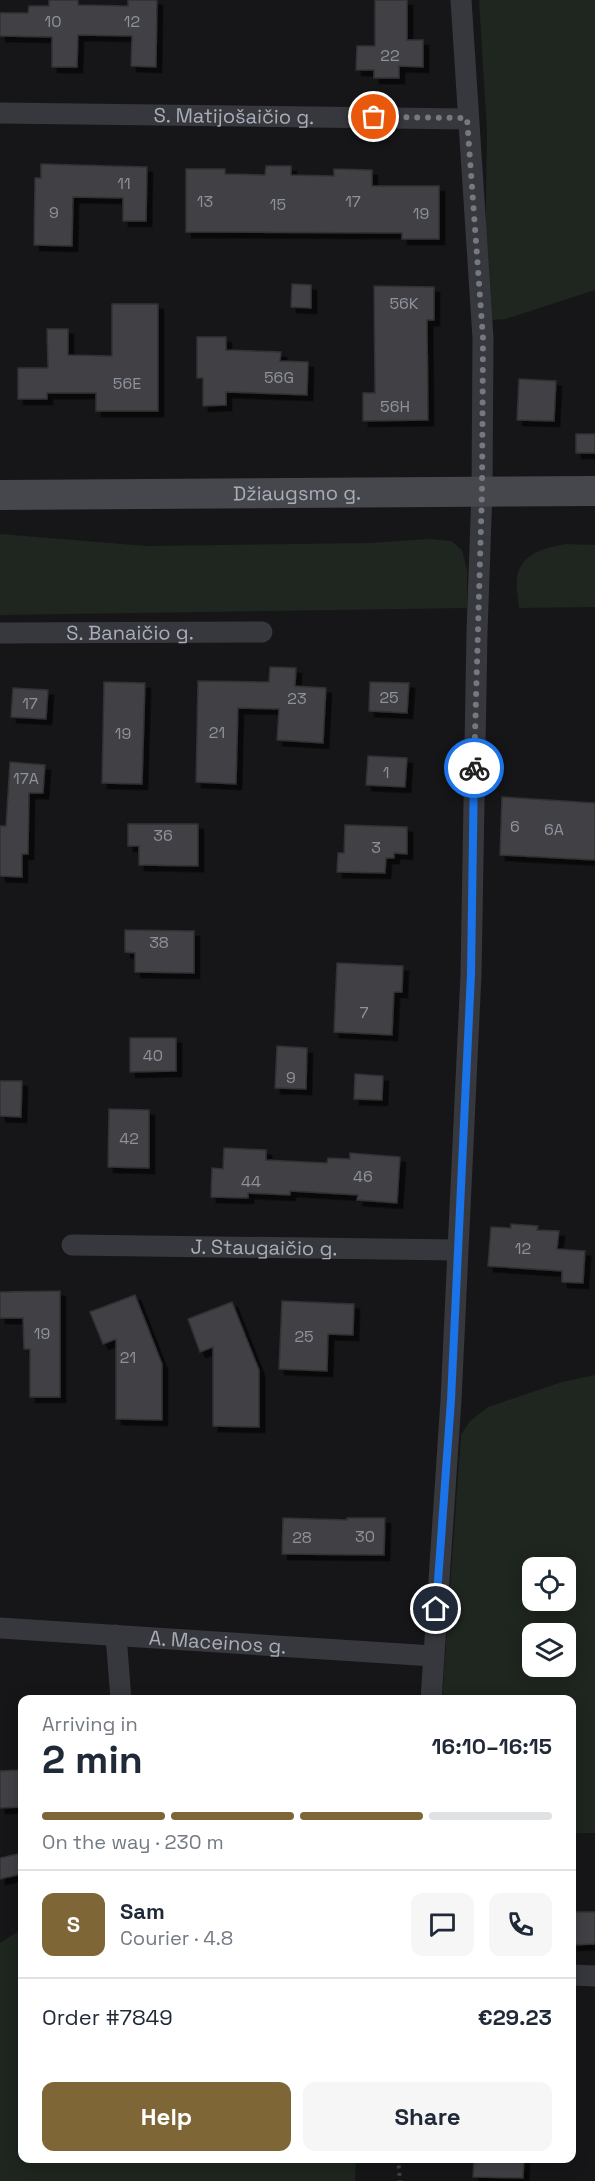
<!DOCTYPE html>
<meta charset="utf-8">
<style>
:root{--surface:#fff;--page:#f6f6f7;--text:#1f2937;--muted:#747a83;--line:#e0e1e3;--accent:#7e6636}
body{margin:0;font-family:"Space Grotesk",sans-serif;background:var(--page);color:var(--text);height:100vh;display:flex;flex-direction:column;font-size:22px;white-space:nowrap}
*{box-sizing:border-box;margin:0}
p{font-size:20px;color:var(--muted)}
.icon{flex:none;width:33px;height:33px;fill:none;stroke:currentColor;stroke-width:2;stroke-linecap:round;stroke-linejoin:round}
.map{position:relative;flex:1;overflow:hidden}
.panel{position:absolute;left:18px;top:1695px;width:558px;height:468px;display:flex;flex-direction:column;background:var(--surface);border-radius:12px;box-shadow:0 3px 15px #0003}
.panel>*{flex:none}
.tools{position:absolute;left:522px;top:1557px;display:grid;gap:12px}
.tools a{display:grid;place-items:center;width:54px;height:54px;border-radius:12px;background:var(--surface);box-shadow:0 3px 15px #0003;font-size:30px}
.pin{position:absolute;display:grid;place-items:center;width:51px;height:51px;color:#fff;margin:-26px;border:3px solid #fff;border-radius:50%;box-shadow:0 2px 6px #0007}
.courier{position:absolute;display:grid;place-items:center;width:60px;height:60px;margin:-30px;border:4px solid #1a73e8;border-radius:50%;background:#fff;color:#222;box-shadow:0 2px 8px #0007}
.headline em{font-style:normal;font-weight:800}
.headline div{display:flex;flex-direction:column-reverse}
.headline{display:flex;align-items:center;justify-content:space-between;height:102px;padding:0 24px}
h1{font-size:39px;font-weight:800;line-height:45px}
.bar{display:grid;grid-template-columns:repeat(4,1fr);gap:9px 6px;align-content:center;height:72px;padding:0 24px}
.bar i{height:8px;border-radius:4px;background:var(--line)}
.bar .on{background:var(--accent)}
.bar p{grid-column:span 4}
.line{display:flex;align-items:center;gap:15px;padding:0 24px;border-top:2px solid var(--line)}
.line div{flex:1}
.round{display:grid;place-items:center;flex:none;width:63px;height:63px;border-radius:12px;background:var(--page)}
.cta{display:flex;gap:12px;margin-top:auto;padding:12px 24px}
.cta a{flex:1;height:69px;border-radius:12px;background:var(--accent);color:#fff;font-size:24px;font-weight:800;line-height:69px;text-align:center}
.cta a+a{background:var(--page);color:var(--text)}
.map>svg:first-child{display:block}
.green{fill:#1e261f;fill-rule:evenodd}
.building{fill:#404145;stroke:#303034;stroke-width:1.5;filter:url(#shadow)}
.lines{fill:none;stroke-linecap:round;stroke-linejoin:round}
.path{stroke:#3d3f44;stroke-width:4;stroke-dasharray:3 4.5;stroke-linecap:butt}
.street{stroke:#37383d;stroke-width:21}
.secondary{stroke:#45474d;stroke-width:30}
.done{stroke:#757880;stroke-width:6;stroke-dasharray:0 10.8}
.route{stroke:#1a73e8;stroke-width:8}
.labels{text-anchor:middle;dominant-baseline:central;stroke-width:4.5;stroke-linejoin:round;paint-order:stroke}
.number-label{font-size:16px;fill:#8e929b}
.street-label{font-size:20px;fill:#a8adb8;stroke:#111113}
</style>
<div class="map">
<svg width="595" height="2181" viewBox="0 0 595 2181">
<defs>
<filter id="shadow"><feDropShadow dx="5.5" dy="5.5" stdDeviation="0" flood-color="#0009"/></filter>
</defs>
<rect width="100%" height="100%" fill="#161618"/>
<g class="green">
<path d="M 479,0 L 595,0 L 595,290 L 506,319 L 492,320 L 485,267 L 487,132 Z"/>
<path d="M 0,534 L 147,546 L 369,543 L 429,539 L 451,541 L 462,550 L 467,570 L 467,608 L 0,615 Z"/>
<path d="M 566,544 L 595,545 L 595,607 L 519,608 C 518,598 515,582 518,573 C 525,551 547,548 566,544 Z"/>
<path d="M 595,1375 L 595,1833 L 572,1833 L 572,1700 L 442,1699 L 461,1435 L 470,1421 L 488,1407 L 562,1382 ZM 532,1568 L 566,1568 L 566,1600 L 532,1600 ZM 532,1634 L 566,1634 L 566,1666 L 532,1666 Z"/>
<path d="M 22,1929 L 22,2158 L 356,2159 L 355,2181 L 0,2181 L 0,1943 Z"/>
</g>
<g class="building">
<path d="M 49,0 L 78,0 L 78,5 L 128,6 L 128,0 L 157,0 L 156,67 L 131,66 L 132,36 L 78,35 L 77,67 L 52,67 L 52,37 L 0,36 L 0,13 L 28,13 L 29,6 L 49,6 Z"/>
<path d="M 375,0 L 407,0 L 407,40 L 423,40 L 423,67 L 399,66 L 399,78 L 374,78 L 374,70 L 356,70 L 357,46 L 375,46 Z"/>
<path d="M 41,164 L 147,167 L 146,221 L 123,221 L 123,198 L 73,197 L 72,246 L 34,245 L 35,178 L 41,178 Z"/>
<path d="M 266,166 L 291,166 L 291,175 L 334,176 L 334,169 L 372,170 L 372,186 L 439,186 L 439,239 L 402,239 L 402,233 L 186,232 L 186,169 L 225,169 L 225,174 L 265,175 Z"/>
<path d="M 292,284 L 311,285 L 311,308 L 291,307 Z"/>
<path d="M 374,286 L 434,287 L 434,320 L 427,320 L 428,420 L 363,421 L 363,393 L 375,393 Z"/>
<path d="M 112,304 L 158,304 L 158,411 L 96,411 L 96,393 L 47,393 L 47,399 L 18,399 L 18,368 L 48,368 L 47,329 L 68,329 L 68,355 L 112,356 Z"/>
<path d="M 197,337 L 226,337 L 226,350 L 281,352 L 280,361 L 308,362 L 307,395 L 226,392 L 226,405 L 203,406 L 203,378 L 197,378 Z"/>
<path d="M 519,379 L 556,381 L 554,421 L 517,420 Z"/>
<rect x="576" y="434" width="19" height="19"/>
<path d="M 270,667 L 296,668 L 295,686 L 326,688 L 323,743 L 277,740 L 279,709 L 238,708 L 236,784 L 196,782 L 198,681 L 269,682 Z"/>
<path d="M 104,682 L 145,683 L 142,784 L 102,783 Z"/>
<path d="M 370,682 L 409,683 L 407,713 L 369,711 Z"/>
<path d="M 13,688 L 48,690 L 46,719 L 11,717 Z"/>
<path d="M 368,756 L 407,758 L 405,787 L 366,785 Z"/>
<path d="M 10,762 L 45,765 L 43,793 L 29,793 L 28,854 L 22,854 L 22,877 L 0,876 L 0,826 L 6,826 Z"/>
<path d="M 502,797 L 595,803 L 595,860 L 500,855 Z"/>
<path d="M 128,824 L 198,824 L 198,866 L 139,865 L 139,846 L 128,846 Z"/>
<path d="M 345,825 L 407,827 L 407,854 L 394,853 L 394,858 L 386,858 L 385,873 L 337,872 L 338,853 L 344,853 Z"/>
<path d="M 125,930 L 194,931 L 194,973 L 135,972 L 135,953 L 125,952 Z"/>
<path d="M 337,963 L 403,966 L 402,992 L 394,992 L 392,1035 L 334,1032 Z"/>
<path d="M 130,1038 L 176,1038 L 176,1071 L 130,1072 Z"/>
<path d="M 277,1046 L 307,1048 L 306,1089 L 275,1088 Z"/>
<path d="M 355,1074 L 383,1076 L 382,1100 L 354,1099 Z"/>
<path d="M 0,1081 L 22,1081 L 21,1117 L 0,1116 Z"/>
<path d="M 109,1109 L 149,1110 L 149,1168 L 108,1167 Z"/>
<path d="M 224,1148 L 266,1150 L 266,1160 L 327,1163 L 328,1158 L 350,1159 L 350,1153 L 400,1157 L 397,1203 L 357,1200 L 358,1195 L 290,1191 L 290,1195 L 248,1193 L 248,1198 L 211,1197 L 212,1168 L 223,1169 Z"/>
<path d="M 511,1224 L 538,1226 L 537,1230 L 559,1231 L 557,1249 L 585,1251 L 583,1283 L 562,1282 L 562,1271 L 488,1266 L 491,1227 L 511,1228 Z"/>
<path d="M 60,1291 L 60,1397 L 30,1397 L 30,1349 L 24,1349 L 23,1318 L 0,1318 L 0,1292 Z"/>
<path d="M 135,1295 L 162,1364 L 162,1420 L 116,1419 L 116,1339 L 103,1344 L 90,1312 Z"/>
<path d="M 282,1301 L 354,1304 L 353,1335 L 328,1334 L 327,1371 L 279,1369 Z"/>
<path d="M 232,1302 L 259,1370 L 259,1427 L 213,1426 L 213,1347 L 200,1352 L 188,1319 Z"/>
<path d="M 283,1518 L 347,1520 L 347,1518 L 385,1518 L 384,1555 L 282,1554 Z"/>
<path d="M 22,1770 L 22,1807 L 0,1808 L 0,1771 Z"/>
<path d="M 22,1853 L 22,1874 L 0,1879 L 0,1858 Z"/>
<path d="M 572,1912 L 595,1912 L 595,1944 L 572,1945 Z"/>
<path d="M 474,2158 L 524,2158 L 523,2178 L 473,2177 Z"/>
</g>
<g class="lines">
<path class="path" d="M 398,2158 L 400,2181"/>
<g class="street">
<path id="s1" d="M 0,113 L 467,119"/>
<path id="s2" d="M 0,633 L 262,632"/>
<path id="s3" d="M 72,1245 L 457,1250"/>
<path id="s4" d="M 0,1628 L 433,1656"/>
<path d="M 116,1635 L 121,1700"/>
<path d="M 431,1700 L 451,1400 L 471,974 L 477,632 L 482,491 L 483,338 L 461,0"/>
<path d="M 572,1975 L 595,1976"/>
</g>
<path class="secondary" id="s5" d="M 0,495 L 595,491"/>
</g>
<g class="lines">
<path class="done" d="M 374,117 L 467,118 L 483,338 L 482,491 L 474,768"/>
<path class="route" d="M 436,1609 L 451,1400 L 471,974 L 474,768"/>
</g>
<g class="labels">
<g class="number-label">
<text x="53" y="21">10</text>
<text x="132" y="21">12</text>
<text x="390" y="55">22</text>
<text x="124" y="183">11</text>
<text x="205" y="201">13</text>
<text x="353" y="201">17</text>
<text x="278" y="204">15</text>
<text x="54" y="212">9</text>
<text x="421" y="213">19</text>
<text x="404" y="303">56K</text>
<text x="279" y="377">56G</text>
<text x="127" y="383">56E</text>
<text x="395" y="406">56H</text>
<text x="389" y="697">25</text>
<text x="297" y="698">23</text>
<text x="30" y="703">17</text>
<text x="217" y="732">21</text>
<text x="123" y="733">19</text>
<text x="386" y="772">1</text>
<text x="26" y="778">17A</text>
<text x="515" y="826">6</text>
<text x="554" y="829">6A</text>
<text x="163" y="835">36</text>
<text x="376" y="847">3</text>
<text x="159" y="942">38</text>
<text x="364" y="1012">7</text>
<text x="153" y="1055">40</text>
<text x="291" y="1077">9</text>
<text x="129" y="1138">42</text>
<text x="363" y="1176">46</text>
<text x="251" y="1181">44</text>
<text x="523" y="1248">12</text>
<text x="42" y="1333">19</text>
<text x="304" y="1336">25</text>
<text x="128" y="1357">21</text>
<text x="365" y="1536">30</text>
<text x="302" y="1537">28</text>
</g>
<g class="street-label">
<text stroke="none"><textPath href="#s1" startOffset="234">S. Matijošaičio g.</textPath></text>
<text stroke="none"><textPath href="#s5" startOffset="297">Džiaugsmo g.</textPath></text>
<text stroke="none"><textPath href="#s2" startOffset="130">S. Banaičio g.</textPath></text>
<text stroke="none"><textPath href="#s3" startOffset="192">J. Staugaičio g.</textPath></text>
<text stroke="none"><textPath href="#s4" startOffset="218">A. Maceinos g.</textPath></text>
</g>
</g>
</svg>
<div class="tools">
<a><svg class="icon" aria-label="locate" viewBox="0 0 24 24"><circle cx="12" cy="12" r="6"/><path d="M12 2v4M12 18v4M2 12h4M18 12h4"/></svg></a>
<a><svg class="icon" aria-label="layers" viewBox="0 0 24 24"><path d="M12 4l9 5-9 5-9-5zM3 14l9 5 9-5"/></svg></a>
</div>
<div class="pin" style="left:374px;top:117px;background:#ea580c"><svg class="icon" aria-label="bag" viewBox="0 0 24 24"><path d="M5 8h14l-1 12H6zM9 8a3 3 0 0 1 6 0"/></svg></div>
<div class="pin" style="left:436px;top:1609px;background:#1f2937"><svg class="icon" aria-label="home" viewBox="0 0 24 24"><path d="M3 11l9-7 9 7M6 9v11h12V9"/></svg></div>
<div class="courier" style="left:474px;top:768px"><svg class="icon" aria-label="bike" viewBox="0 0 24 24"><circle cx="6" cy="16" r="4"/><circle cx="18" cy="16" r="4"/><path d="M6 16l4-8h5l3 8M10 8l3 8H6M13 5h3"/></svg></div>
<section class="panel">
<div class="headline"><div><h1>2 min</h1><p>Arriving in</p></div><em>16:10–16:15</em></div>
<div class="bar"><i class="on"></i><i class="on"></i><i class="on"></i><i></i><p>On the way · 230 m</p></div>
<div class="line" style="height:108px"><b class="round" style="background:var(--accent);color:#fff">S</b><div><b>Sam</b><p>Courier · 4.8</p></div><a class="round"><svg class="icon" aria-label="chat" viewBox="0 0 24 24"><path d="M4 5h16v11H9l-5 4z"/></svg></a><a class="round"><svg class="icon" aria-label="phone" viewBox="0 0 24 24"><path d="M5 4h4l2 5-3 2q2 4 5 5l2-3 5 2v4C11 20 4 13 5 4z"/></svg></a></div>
<div class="line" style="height:78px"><div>Order #7849</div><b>€29.23</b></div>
<div class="cta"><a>Help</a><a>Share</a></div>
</section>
</div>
